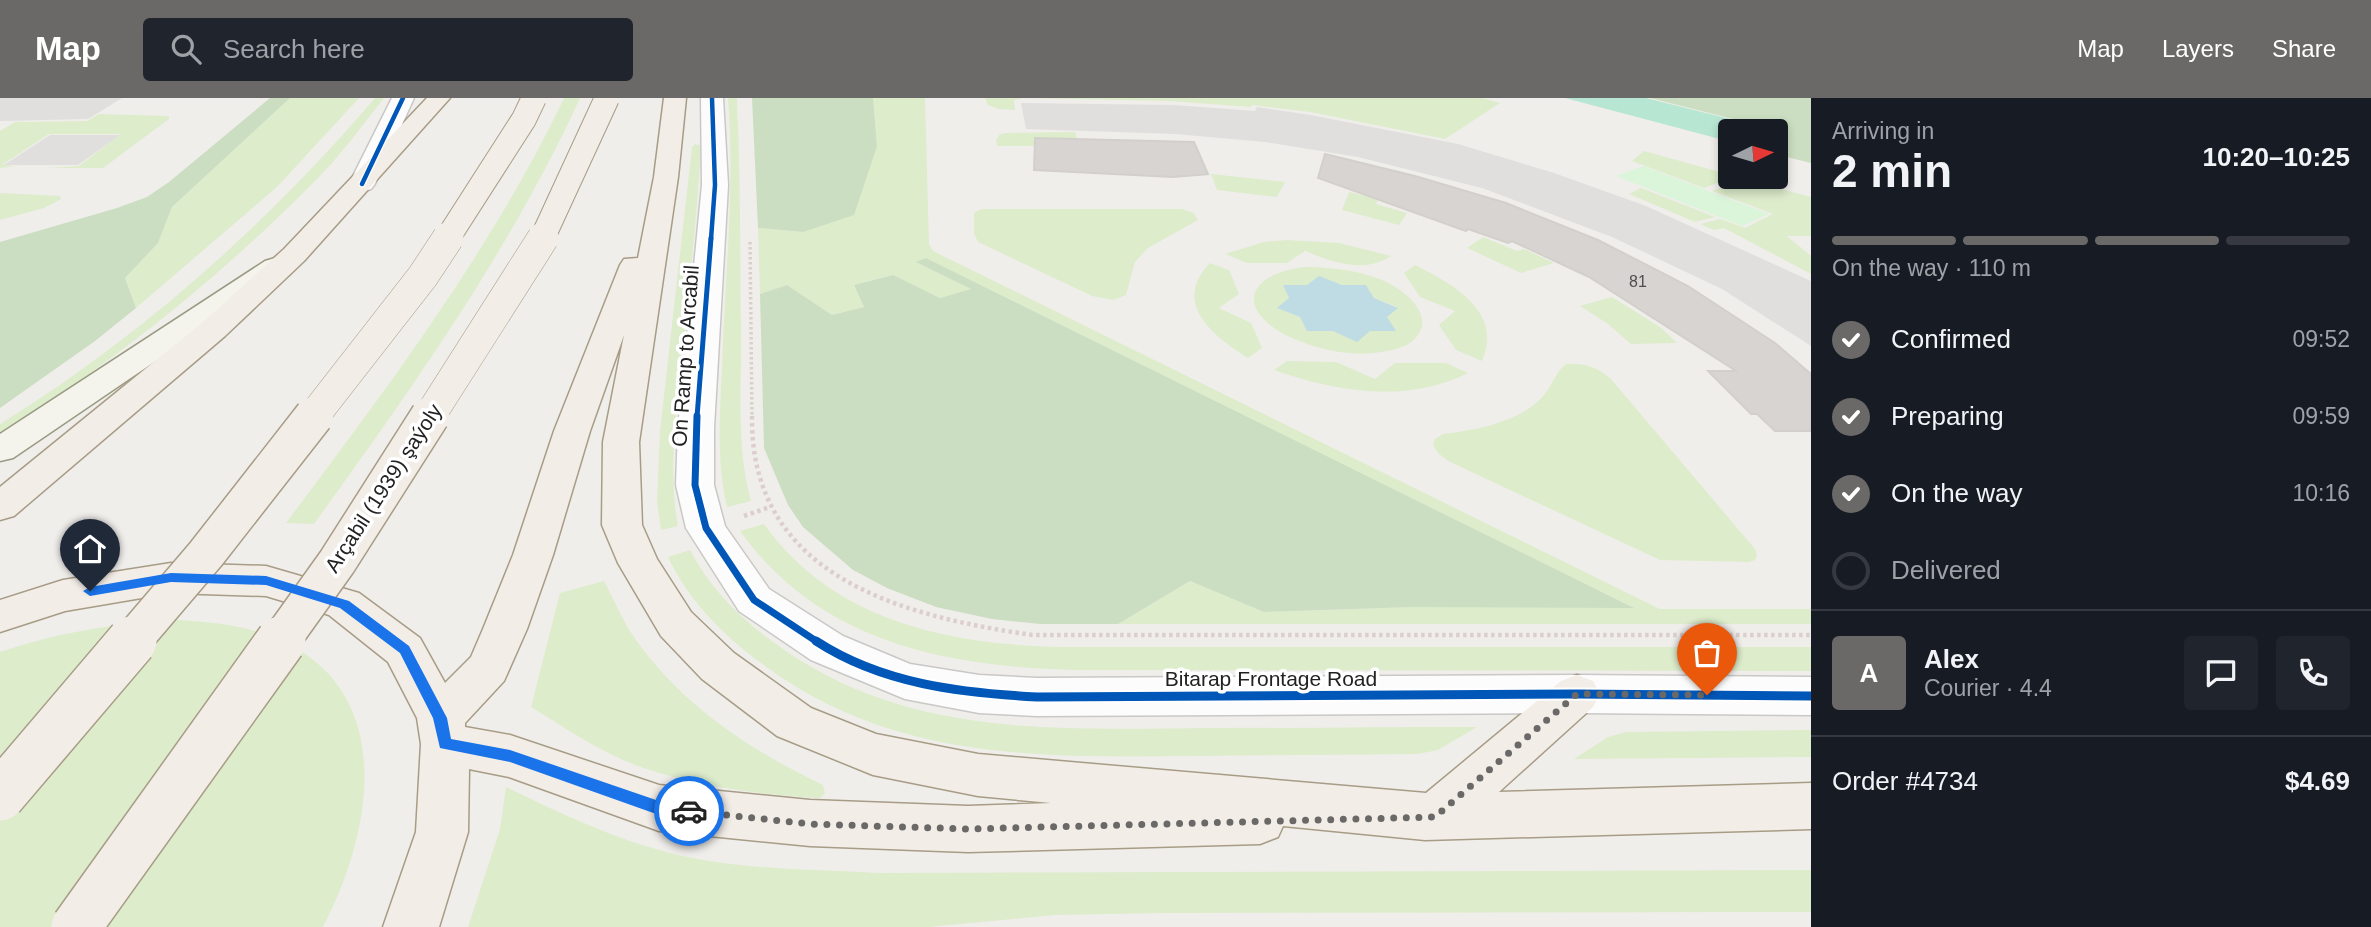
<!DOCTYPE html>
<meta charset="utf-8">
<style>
:root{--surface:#171b24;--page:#20242c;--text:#f1f3f6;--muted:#9ea1a6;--line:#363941;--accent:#6a6968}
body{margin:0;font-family:Helvetica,sans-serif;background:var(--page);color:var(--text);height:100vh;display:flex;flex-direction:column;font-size:26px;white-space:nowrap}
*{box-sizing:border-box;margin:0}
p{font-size:23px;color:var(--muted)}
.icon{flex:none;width:38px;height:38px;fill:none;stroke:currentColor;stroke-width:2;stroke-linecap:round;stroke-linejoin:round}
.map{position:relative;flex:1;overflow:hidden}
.side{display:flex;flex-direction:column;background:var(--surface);width:560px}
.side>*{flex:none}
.needle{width:46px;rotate:85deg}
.controls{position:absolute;left:1718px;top:21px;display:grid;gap:14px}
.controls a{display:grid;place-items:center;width:70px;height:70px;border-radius:7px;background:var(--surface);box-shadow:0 4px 10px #0003;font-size:35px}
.pin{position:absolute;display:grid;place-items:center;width:60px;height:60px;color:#fff;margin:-72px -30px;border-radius:50% 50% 50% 0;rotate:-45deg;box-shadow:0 0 7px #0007}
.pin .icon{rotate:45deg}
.courier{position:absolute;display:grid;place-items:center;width:70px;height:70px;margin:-35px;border:5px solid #1a73e8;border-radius:50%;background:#fff;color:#222;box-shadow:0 2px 9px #0007}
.headline em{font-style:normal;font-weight:600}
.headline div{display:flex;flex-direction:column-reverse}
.headline{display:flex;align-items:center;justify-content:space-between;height:119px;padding:0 21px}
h1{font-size:46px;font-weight:600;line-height:52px}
.bar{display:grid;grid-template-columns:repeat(4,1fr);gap:10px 7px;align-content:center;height:84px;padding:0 21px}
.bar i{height:9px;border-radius:5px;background:var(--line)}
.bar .current{background:var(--accent)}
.bar p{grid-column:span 4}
.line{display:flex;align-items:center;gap:18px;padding:0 21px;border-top:2px solid var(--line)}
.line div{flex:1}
.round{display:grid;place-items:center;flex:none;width:74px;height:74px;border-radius:7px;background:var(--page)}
ol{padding:0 21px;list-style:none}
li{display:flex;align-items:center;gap:21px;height:77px}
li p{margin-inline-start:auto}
li .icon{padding:7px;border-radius:50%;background:var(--accent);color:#fff;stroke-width:4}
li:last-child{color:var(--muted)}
li i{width:38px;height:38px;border:4px solid var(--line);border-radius:50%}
header{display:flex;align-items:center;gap:42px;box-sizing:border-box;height:98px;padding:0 35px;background:var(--accent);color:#fff}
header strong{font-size:33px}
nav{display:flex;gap:38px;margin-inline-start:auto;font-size:24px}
.search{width:490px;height:63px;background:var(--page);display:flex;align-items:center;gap:18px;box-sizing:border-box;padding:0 24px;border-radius:7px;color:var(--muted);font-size:26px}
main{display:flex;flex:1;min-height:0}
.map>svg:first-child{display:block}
.grass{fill:#ddeccb;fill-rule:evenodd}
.forest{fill:#cbdec1}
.park{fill:#daf5da}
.pitch{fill:#b7e6d2}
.parking{fill:#e0dfde}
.water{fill:#bfdbe3}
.building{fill:#d7d4d2;stroke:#d3d0cc;stroke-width:2}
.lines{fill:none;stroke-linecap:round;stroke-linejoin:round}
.minor-casing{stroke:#c9c8c7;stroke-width:3}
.tertiary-casing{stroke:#c9c8c7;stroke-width:3}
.secondary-casing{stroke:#999a82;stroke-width:3}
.primary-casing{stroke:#a79c86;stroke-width:3}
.path-far1{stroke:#dccecd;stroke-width:3.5;stroke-dasharray:2.5 2.5;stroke-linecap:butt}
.path{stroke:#dccecd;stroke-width:4.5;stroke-dasharray:3.5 3.5;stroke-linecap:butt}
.minor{fill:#fdfcfc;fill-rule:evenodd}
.tertiary{fill:#fdfcfc;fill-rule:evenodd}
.secondary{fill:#f4f4ed;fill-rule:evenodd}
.primary{fill:#f3ede7;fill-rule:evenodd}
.primary-bridge-far3-casing{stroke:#a79c86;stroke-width:26;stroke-linecap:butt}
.primary-bridge-far2-casing{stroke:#a79c86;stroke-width:32;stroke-linecap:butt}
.primary-bridge-far1-casing{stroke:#a79c86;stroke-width:41;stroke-linecap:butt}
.primary-bridge-casing{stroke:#a79c86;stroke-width:52;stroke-linecap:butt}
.primary-bridge-far3{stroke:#f3ede7;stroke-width:24}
.primary-bridge-far2{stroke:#f3ede7;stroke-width:31}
.primary-bridge-far1{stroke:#f3ede7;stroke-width:38}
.primary-bridge{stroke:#f3ede7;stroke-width:49}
.cycleway-far3-casing{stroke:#fff;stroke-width:7}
.cycleway-far2-casing{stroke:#fff;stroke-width:9}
.cycleway-far1-casing{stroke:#fff;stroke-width:11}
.cycleway-casing{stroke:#fff;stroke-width:13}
.cycleway-far3{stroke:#0057b8;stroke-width:4.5}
.cycleway-far2{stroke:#0057b8;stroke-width:5}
.cycleway-far1{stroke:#0057b8;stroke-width:7}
.cycleway{stroke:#0057b8;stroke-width:9}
.route{fill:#1a73e8}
.done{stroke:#6a6968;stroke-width:7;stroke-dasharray:0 12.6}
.labels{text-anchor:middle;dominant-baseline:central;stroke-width:7;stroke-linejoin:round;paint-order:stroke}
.far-number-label{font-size:16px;fill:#4f4e4e}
.street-label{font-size:21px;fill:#222;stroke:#fff}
</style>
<header>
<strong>Map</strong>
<div class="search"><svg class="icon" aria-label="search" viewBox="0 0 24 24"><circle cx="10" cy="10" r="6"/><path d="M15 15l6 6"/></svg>Search here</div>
<nav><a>Map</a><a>Layers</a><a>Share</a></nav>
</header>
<main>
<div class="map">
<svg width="1811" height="829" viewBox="0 0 1811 829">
<rect width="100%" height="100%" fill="#f0eeeb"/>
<g class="grass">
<path d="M 290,0 L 359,0 L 277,89 L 136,210 L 125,180 L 158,145 L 172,109 Z"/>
<path d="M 375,0 L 384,0 C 361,29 339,60 312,86 C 219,180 113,265 0,336 L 0,326 C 141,239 268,125 375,0 Z"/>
<path d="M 564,0 L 580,0 C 510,153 412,290 314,426 L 286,425 C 387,290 491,153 564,0 Z"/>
<path d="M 728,0 L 737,0 L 737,5 C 741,86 740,167 741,248 C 741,299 737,353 751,403 L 727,409 C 716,363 720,316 722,269 C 725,180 735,89 728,0 Z"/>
<path d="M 873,0 L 925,0 L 929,146 L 933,153 L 1660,511 L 1811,511 L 1811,526 L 1118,526 L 1190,483 L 1264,514 L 1414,509 L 1632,509 L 926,160 L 917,164 L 972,191 L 940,200 L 892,177 L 854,187 L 864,209 L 832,217 L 787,187 L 760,196 L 758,130 L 803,134 L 877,48 Z"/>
<path d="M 985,0 L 1482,0 L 1500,5 L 1445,41 L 1310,14 L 1252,7 L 1251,9 L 1170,3 L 1023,0 L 1014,2 L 1015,12 L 998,11 L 988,7 Z"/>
<path d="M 99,16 L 169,18 L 169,21 L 103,70 L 47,70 L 79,68 L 121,36 L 49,36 L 2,67 L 17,68 L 0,70 L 0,33 L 15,24 L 87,23 Z"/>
<path d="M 1075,34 L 1079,48 L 997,48 L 996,42 L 1000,36 L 1006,35 Z"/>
<path d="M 695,46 L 701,48 C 697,120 689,191 682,262 C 676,317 668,374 678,428 L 661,432 L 657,404 L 660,333 L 692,49 Z"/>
<path d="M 1644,53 L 1731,77 L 1733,79 L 1704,90 L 1632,63 Z"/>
<path d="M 1211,76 L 1285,84 L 1277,99 L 1217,92 Z"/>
<path d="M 1744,81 L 1811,99 L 1811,138 L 1787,138 L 1811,158 L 1811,176 L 1724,130 L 1714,132 L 1700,126 L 1720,121 L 1745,130 L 1773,116 L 1712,93 Z"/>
<path d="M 1641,90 L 1715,119 L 1695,124 L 1629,96 Z"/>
<path d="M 1349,94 L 1378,101 L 1376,106 L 1407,115 L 1399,127 L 1342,112 Z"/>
<path d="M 0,95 L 60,98 L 61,101 L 44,110 L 0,122 Z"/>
<path d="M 981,111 L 1182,111 L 1194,115 L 1198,122 L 1148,150 L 1135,164 L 1126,197 L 1113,202 L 1092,198 L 978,144 L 974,136 L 974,115 Z"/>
<path d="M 1483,139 L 1517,153 L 1524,151 L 1554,165 L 1521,175 L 1467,150 Z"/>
<path d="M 1287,142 L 1339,145 L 1391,158 C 1365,176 1332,164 1305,153 L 1287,165 L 1247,165 L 1225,156 L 1264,144 Z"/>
<path d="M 1210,165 L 1229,172 L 1239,196 L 1219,210 L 1251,225 L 1262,250 L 1248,260 C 1213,238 1171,205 1210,165 Z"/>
<path d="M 1415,167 C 1453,186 1504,214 1482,263 L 1456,252 L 1439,227 L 1455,213 L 1420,199 L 1404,175 Z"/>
<path d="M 1304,169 C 1341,169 1398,176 1419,212 C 1423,221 1424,229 1418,237 C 1410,249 1394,252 1381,254 C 1352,259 1319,252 1292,240 C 1236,214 1243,177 1304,169 ZM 1319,179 L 1342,187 L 1366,187 L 1374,200 L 1397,209 L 1387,219 L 1395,233 L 1370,233 L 1357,243 L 1333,233 L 1307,233 L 1300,219 L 1278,210 L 1289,200 L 1283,187 L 1307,187 Z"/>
<path d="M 1612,199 L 1660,229 L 1677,245 L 1631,246 L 1608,226 L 1580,208 Z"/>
<path d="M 1287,263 L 1336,264 L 1375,281 L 1395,265 L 1446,265 L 1468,275 C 1406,306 1337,294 1274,272 Z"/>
<path d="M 1566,266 C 1584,265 1597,269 1611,281 L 1755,451 L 1757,457 L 1755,462 L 1749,464 L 1660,462 L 1448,363 L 1438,355 L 1433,347 L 1435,341 L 1443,336 C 1477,332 1521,324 1544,297 C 1552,288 1556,273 1566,266 Z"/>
<path d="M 764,426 C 836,527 957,548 1073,549 L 1811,549 L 1811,573 L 1076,572 C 947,569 820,545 740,433 Z"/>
<path d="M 690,452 C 712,494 744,524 783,551 C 912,641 1062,631 1212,630 C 1301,630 1389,629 1477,629 L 1438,652 L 1418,656 C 1346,657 1274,657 1201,658 C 1046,659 897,665 765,568 C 725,539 689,504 668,459 Z"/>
<path d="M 604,483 C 614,501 622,522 634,539 C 681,607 750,652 823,687 L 825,695 L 820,700 C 762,697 699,689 644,670 C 604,657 567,631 531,609 L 560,495 Z"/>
<path d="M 179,522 C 206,524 233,526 258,534 C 399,577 377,726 323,829 L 0,829 L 0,554 C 59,534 117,525 179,522 Z"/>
<path d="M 1811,632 L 1811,659 L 1574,661 L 1608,639 L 1626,634 Z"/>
<path d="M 506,689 C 560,715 612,740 670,755 C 737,772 810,771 879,775 L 1811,772 L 1811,814 L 1166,815 L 1055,817 L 929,829 L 468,829 L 500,731 Z"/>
</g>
<g class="forest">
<path d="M 270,0 L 290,0 L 172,109 L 158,145 L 125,180 L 136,210 L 95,243 L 0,310 L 0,144 L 117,110 L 147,99 L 169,84 Z"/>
<path d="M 752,0 L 873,0 L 877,48 L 854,117 L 803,134 L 758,130 Z"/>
<path d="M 1650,0 L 1811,0 L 1811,65 L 1787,59 L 1784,64 L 1776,62 L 1776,33 L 1732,33 L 1741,23 Z"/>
<path d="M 926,160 L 1634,510 L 1414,509 L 1264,514 L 1190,483 L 1118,526 L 1040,526 L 992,521 L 936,509 L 887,490 L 853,472 L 803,429 L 788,407 L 764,350 L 760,196 L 787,187 L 832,217 L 864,209 L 854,187 L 893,177 L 940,200 L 971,191 L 916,164 Z"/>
</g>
<path class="park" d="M 1643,68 L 1769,116 L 1742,128 L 1616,78 Z"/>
<path class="pitch" d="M 1565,0 L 1646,0 L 1738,23 L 1720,41 Z"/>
<g class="parking">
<path d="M 0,0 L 122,0 L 88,21 L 0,23 Z"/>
<path d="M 1021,5 L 1174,7 L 1255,13 L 1257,9 L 1311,17 L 1458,46 L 1554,75 L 1646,108 L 1811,183 L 1811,248 L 1722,191 L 1612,139 L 1482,90 L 1358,59 L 1265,44 L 1175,36 L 1026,31 Z"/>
<path d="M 50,37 L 120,37 L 78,67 L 4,67 Z"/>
</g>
<path class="water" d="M 1319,178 L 1342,187 L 1366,187 L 1374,200 L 1398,210 L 1387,219 L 1396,233 L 1370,233 L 1357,244 L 1333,233 L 1307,233 L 1300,219 L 1277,210 L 1289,200 L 1283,187 L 1307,187 Z"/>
<g class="building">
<path d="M 1035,40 L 1194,44 L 1208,76 L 1173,79 L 1034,72 Z"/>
<path d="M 1325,56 L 1415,78 L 1506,105 L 1598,142 L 1688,188 L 1775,245 L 1811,276 L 1811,333 L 1775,333 L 1757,316 L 1751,316 L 1708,273 L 1736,273 L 1589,179 L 1512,143 L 1508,145 L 1468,131 L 1466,133 L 1318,80 Z"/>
</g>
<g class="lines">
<defs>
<path id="minor" d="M 701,0 L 723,0 L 728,87 L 714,330 L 714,387 L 725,428 L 769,491 L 843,538 L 910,566 L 979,577 L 1037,580 L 1577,577 L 1811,579 L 1811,617 L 1577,615 L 1037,618 L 979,615 L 905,601 L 811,562 L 739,513 L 686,430 L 676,387 L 678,330 L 702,87 Z"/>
<path id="tertiary" d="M 392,0 L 414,0 L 375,86 L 371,91 L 362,94 L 353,91 L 349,86 Z"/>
<path id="secondary" d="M 275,160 L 285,163 L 289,169 L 285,175 L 13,360 L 0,363 L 0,336 L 265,163 Z"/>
<g id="primary">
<path d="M 427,0 L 450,0 L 304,163 L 225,238 L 14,418 L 0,422 L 0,389 L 203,224 L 284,151 Z"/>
<path d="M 664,0 L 686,0 L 678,79 L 639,344 L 642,427 L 657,461 L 691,514 L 734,555 L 811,610 L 876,636 L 978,656 L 1426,695 L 1561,583 L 1577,577 L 1593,583 L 1600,596 L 1593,609 L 1499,694 L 1811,685 L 1811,731 L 1425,742 L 1283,728 L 1278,739 L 1260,746 L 968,754 L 810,748 L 659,733 L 509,679 L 469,671 L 468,734 L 439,829 L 383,829 L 416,734 L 421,646 L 417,620 L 388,564 L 329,517 L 266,498 L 171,495 L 65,513 L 0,534 L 0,502 L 63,482 L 171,465 L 266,468 L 359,495 L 420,540 L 445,585 L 471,559 L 483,531 L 513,457 L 554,333 L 620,167 L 624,161 L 638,160 L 654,79 ZM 624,237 L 603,344 L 602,427 L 618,465 L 661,538 L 702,581 L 777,638 L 873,677 L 978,698 L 1051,705 L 968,708 L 810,702 L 659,687 L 510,637 L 465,629 L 465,625 L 504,583 L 527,531 L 553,457 L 590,333 Z"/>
</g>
</defs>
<use href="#minor" class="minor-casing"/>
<use href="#tertiary" class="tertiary-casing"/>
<use href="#secondary" class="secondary-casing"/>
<use href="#primary" class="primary-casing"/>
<path class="path-far1" d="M 750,144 L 752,319"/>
<g class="path">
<path d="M 752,318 C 750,479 902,518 1032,537 L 1811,537"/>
<path d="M 744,418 L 770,409"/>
</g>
<use href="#minor" class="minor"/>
<use href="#tertiary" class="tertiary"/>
<use href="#secondary" class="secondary"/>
<use href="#primary" class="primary"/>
<defs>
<g id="primary-bridge-far3">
<path d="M 447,141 L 524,21 L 534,0"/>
<path d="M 542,141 L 607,0"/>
</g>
<g id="primary-bridge-far2">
<path d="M 313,319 L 423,178 L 448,140"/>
<path d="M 429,319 L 543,140"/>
</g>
<g id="primary-bridge-far1">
<path d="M 130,545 L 206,456 L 314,318"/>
<path d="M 279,545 L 337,464 L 430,318"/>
</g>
<g id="primary-bridge">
<path d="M 0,698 L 132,543"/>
<path d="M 76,829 L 281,543"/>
</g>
</defs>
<use href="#primary-bridge-far3" class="primary-bridge-far3-casing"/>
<use href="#primary-bridge-far2" class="primary-bridge-far2-casing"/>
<use href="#primary-bridge-far1" class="primary-bridge-far1-casing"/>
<use href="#primary-bridge" class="primary-bridge-casing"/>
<use href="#primary-bridge-far3" class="primary-bridge-far3"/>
<use href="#primary-bridge-far2" class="primary-bridge-far2"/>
<use href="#primary-bridge-far1" class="primary-bridge-far1"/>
<use href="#primary-bridge" class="primary-bridge"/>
<defs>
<g id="cycleway-far3">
<path d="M 362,86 L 403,0"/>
<path d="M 711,141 L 715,87 L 712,0"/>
</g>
<path id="cycleway-far2" d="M 697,319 L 711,140"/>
<path id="cycleway-far1" d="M 697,318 L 695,387 L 706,430 L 754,502 L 819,545"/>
<path id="cycleway" d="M 816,543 C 882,586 961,595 1037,599 L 1577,596 L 1811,598"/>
</defs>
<use href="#cycleway-far3" class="cycleway-far3-casing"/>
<use href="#cycleway-far2" class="cycleway-far2-casing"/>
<use href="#cycleway-far1" class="cycleway-far1-casing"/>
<use href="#cycleway" class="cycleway-casing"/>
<use href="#cycleway-far3" class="cycleway-far3"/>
<use href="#cycleway-far2" class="cycleway-far2"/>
<use href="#cycleway-far1" class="cycleway-far1"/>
<use href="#cycleway" class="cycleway"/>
</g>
<path class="route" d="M 171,475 L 266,478 L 349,503 L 409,548 L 447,620 L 451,641 L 510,652 L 659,703 L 689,706 L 696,713 L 689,720 L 659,717 L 510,664 L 440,650 L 433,620 L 400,555 L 340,510 L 266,487 L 171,484 L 90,498 L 83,493 L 90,489 Z"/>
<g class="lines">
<path class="done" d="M 689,713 L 810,726 L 968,731 L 1435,719 L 1577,596 L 1707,597"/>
</g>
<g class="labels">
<g class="far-number-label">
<text x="1638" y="183">81</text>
</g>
<g class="street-label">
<text transform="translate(685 258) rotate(-86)">On Ramp to Arcabil</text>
<text transform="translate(383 390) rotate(-57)">Arçabil (1939) şaýoly</text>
<text x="1271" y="580">Bitarap Frontage Road</text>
</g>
</g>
</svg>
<div class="controls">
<a><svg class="needle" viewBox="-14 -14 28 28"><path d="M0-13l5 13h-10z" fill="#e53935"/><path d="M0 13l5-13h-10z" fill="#9ea1a6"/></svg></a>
</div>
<div class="pin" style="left:1707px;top:597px;background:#ea580c"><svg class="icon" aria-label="bag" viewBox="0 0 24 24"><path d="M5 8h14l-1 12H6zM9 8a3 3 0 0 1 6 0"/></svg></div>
<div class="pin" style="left:90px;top:493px;background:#1f2937"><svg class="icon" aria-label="home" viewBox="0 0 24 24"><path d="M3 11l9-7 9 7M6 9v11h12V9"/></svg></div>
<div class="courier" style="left:689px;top:713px"><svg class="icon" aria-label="car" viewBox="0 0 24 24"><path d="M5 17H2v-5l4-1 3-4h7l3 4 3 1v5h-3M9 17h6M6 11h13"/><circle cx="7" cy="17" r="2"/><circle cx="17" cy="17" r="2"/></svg></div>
</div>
<section class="side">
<div class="headline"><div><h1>2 min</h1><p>Arriving in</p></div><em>10:20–10:25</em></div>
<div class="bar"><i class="current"></i><i class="current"></i><i class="current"></i><i></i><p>On the way · 110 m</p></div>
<ol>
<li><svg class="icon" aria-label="check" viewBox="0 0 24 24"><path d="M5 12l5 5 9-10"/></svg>Confirmed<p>09:52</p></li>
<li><svg class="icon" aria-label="check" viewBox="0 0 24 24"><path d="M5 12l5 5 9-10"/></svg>Preparing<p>09:59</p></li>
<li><svg class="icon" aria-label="check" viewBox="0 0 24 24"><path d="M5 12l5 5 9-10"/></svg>On the way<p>10:16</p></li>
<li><i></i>Delivered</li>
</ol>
<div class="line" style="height:126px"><b class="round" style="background:var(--accent);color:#fff">A</b><div><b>Alex</b><p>Courier · 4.4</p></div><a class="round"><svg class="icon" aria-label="chat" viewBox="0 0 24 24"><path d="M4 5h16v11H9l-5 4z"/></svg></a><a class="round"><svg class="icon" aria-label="phone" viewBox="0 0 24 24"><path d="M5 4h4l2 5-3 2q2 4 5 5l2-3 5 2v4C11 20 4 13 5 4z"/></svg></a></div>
<div class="line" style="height:91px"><div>Order #4734</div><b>$4.69</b></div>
</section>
</main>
